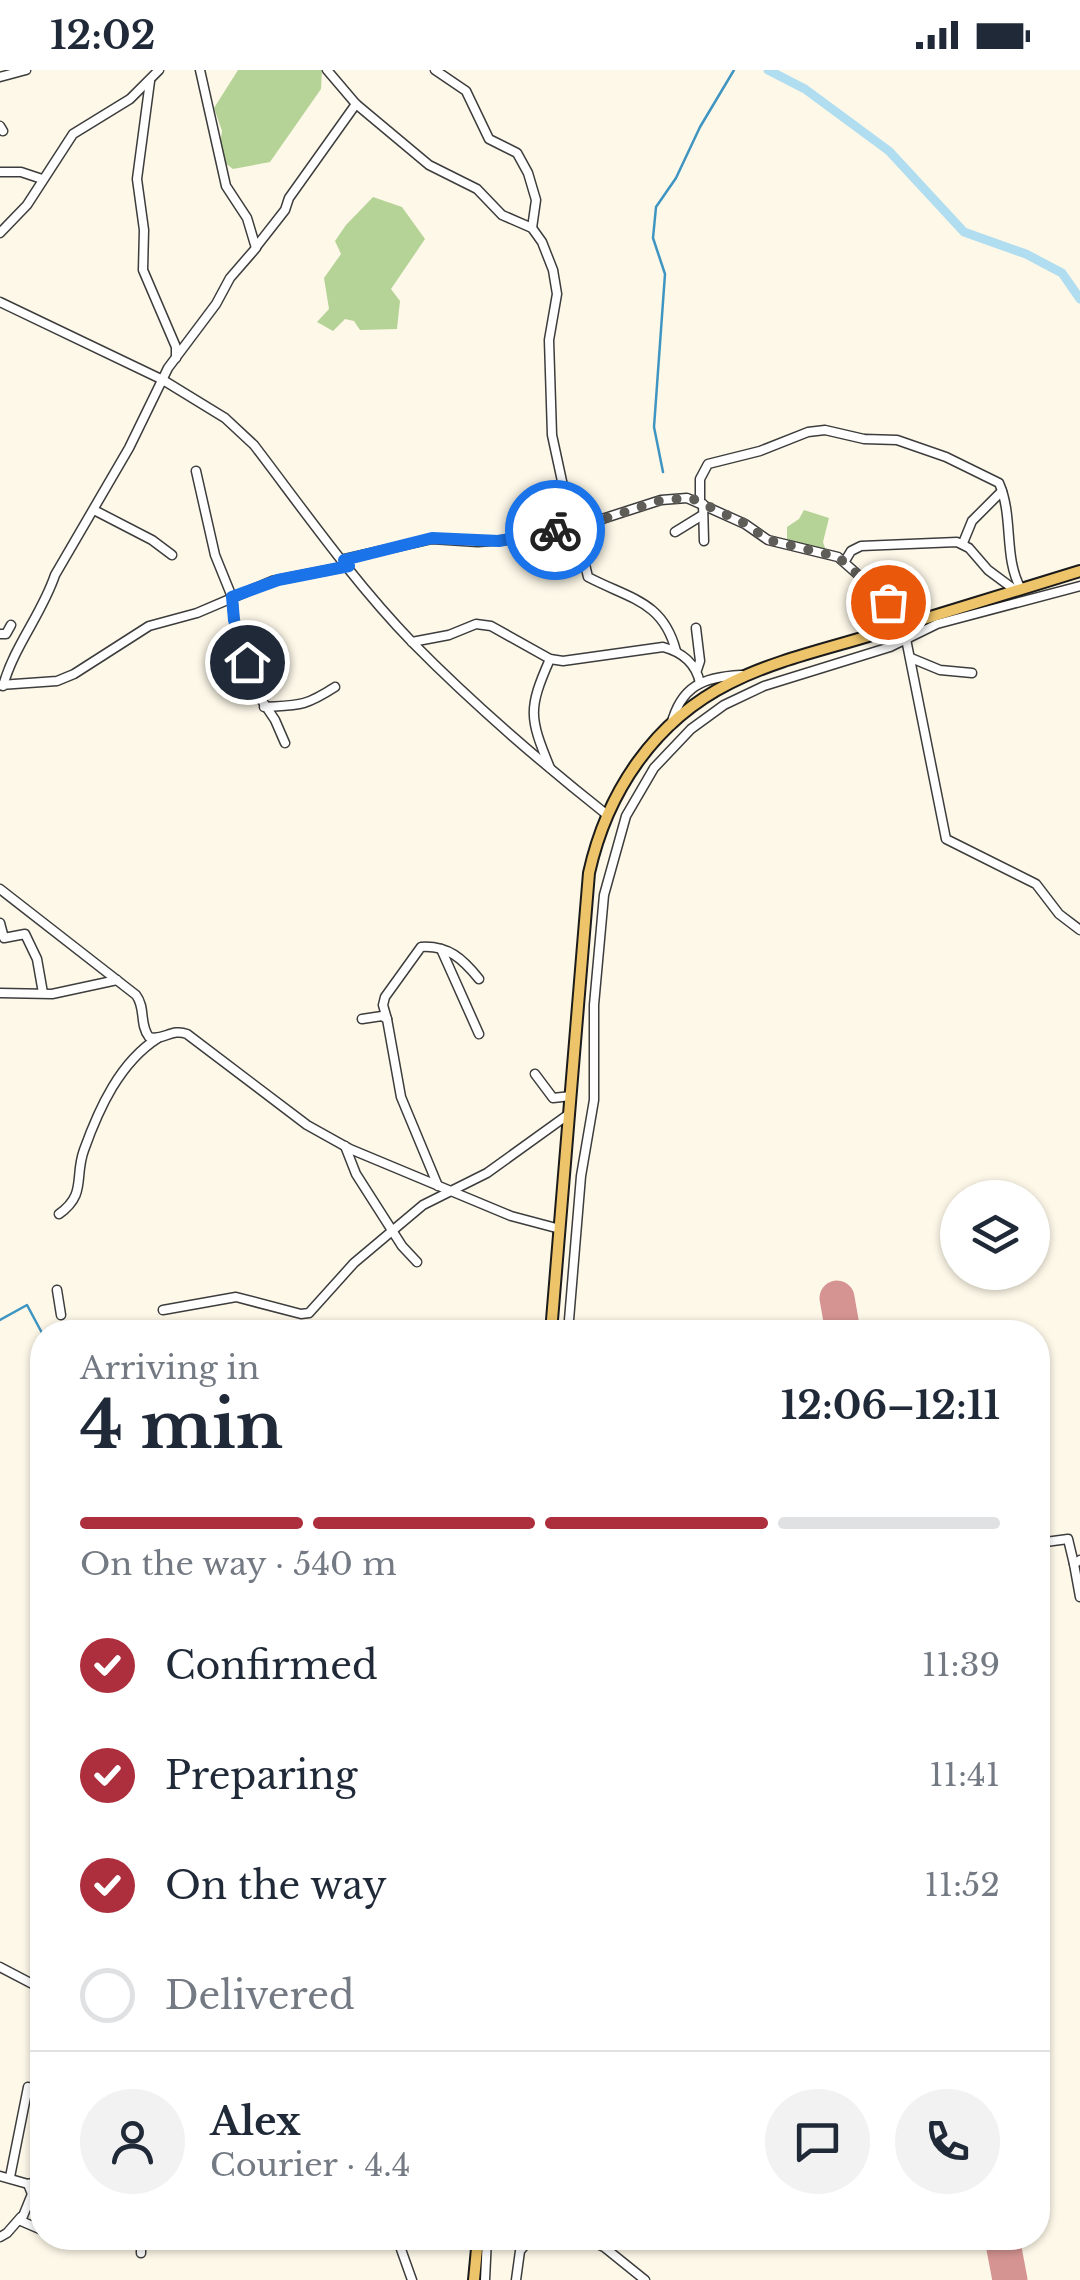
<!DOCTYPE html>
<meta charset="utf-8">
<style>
:root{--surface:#fff;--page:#f2f2f3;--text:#1f2937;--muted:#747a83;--line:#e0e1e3;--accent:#ad2f3d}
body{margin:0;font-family:"Libre Baskerville",serif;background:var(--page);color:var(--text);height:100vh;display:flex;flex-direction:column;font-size:38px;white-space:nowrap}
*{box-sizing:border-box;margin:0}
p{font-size:32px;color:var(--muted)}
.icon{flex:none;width:55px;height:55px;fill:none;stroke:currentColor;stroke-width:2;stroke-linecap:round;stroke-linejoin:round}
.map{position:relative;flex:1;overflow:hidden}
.side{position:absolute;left:30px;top:1250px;width:1020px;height:930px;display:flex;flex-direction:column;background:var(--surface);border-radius:40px;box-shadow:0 2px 8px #0004}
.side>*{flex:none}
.buttons{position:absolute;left:940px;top:1110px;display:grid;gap:20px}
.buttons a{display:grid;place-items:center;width:110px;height:110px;border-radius:50%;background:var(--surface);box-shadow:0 2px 8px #0004;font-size:50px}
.pin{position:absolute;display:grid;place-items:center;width:85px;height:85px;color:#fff;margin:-42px;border:5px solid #fff;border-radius:50%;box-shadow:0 2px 10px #0007}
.courier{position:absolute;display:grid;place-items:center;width:100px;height:100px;margin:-50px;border:8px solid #1a73e8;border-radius:50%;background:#fff;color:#222;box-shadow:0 2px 12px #0007}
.headline em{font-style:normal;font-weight:700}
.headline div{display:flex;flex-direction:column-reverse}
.headline{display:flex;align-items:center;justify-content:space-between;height:170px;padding:0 50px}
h1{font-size:65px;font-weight:700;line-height:75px}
.bar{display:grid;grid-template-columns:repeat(4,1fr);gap:15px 10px;align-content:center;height:120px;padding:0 50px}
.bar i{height:12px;border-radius:8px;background:var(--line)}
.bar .selected{background:var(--accent)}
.bar p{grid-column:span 4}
.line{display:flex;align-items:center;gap:25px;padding:0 50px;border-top:2px solid var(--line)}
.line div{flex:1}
.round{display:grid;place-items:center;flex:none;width:105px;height:105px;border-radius:52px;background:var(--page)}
ol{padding:0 50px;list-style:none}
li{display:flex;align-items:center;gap:30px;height:110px}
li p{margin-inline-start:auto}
li .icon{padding:10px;border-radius:50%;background:var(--accent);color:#fff;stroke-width:4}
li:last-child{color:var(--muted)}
li i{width:55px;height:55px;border:5px solid var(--line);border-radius:50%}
.status{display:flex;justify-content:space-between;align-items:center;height:70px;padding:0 50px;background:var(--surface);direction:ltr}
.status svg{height:28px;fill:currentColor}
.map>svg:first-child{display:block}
.forest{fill:#b6d397}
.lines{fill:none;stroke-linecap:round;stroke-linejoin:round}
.stream{stroke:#3f95c1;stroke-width:2.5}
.river{stroke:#b1ddf0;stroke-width:9}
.runway{stroke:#d59492;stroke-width:35}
.minor-casing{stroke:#3d3d3d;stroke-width:11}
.major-casing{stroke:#1b1b1b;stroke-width:14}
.minor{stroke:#fff;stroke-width:8}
.major{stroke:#edc469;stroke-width:10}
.done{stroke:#5f5d58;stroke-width:10;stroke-dasharray:0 18}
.route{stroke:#1a73e8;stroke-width:12}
</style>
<div class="status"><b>12:02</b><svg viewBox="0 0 49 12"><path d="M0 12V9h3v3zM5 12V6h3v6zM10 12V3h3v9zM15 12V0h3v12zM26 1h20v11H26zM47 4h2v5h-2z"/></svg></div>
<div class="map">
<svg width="1080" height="2210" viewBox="0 0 1080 2210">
<rect width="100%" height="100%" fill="#fdf8e8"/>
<g class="forest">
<path d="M 238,0 L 322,0 L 321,19 L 270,92 L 233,99 L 218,88 L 222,61 L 214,38 Z"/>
<path d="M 373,127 L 402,137 L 425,169 L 391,219 L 400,231 L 397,259 L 360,260 L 354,251 L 345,249 L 333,261 L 317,252 L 329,239 L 324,208 L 341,184 L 335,171 L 346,155 Z"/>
<path d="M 804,440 L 829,448 L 823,472 L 826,481 L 787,472 L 787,457 L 799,449 Z"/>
</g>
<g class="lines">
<g class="stream">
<path d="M 663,402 L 654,357 L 665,204 L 653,168 L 656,137 L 676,108 L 700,57 L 734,0"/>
<path d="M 0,1250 L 27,1235 L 42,1263"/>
</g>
<path class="river" d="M 768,0 L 805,19 L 889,81 L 964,162 L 1026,184 L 1062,203 L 1080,229"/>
<g class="runway">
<path d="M 837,1228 L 843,1262"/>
<path d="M 1002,2168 L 1010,2210"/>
</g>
<defs>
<g id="minor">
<path d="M 327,0 L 356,34 L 429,95 L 477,119 L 502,145 L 532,158 L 542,172 L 553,200 L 557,224 L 549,270 L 552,365 L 565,425 L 573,447 L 586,464 L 583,486 L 588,507 C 630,529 663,531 676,581"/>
<path d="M 435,0 L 466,21 L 489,69 L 517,83 L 528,103 L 536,130 L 532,158"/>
<path d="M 0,7 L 26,0"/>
<path d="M 150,11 L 137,109 L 144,160 L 143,200 L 176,277 L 176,288"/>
<path d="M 0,56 L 3,61"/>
<path d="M 0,102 L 21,102 L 42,109"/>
<path d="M 0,163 L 27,135 L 73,64 L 130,29 L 159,0"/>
<path d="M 256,177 L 285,140 L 289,128 L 356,34"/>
<path d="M 0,232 L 163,310 L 225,348 L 254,375 C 305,442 354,512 412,572 C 473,634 538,690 606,744"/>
<path d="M 196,401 L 215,485 L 232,527 L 234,550 L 253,617 L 275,650 L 285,673"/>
<path d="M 700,432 L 700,409 L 708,394 L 760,381 L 808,362 L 825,360 L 864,369 L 897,370 L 946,387 L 999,413 C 1014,447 1003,487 1021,519"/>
<path d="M 703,434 L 704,471"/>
<path d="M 94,440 L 152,470 L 172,485"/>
<path d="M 675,462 L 701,446"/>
<path d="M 963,473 L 972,451 L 1002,421"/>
<path d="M 344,489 L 432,469 L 478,472 L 517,469 L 571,459 L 661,430 L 687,428 L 745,454 L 768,470 L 838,487 L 864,510 L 879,530 L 906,539 L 913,552"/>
<path d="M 845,491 L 851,481 L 861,476 L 957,472 L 969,478 L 988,500 L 1015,520"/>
<path d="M 696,558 L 700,591 L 697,600"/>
<path d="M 0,564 L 6,564 L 11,555"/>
<path d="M 906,569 L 946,769 L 1036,814 L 1059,844 L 1080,860"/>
<path d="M 412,572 L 449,565 L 476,554 L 491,556 L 550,589 L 563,591 L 663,577 C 682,582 696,594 700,613"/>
<path d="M 911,588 L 940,600 L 972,603"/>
<path d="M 550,589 C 528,639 529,647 550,698"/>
<path d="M 0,615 L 57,611 L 74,604 L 149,556 L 197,543 L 272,511 L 349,496"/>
<path d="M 3,616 C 14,576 42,544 55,505 L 129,378 L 168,298 L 216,234 L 230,208 L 256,178 L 247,148 L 226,116 L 200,0"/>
<path d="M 264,637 C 299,635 304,637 335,617"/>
<path d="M 671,655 C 681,616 703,607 741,605"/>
<path d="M 0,819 L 136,925 C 146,938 139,954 149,967 C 163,971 172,958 187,964 L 307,1055 L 350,1079 L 511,1146 L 560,1159"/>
<path d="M 0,853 L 4,868 L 25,864 L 37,889 L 43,923"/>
<path d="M 441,879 L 479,964"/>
<path d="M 0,923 L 52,924 L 117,910"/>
<path d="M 362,949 L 382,946 L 387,949 L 401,1027 L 438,1116"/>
<path d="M 387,949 L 383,935 L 385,927 L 421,877 C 448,875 463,889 479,909"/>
<path d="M 535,1004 L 553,1028 L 571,1026"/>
<path d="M 345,1076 L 356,1104 L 402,1176 L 417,1192"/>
<path d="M 59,1144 C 87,1124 74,1107 84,1080 C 99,1038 120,992 158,968"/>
<path d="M 57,1220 L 61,1245"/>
<path d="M 163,1240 L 236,1227 L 301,1244 L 309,1243 L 354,1193 L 423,1135 L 487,1103 L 569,1044"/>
<path d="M 568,1262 L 581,1106 L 594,1030 L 594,935 L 604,825 L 626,746 L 654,698 L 691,659 L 724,635 L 764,616 L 890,577 L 937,554 L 1080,516"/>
<path d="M 1038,1473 L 1068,1469 L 1074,1494"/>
<path d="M 1080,1490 L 1074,1494 L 1080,1527"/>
<path d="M 0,1897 L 42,1919"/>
<path d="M 0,2106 L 28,2114 L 42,2111"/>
<path d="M 10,2107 L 28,2017"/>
<path d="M 28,2114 L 32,2124 L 21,2151 L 42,2160"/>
<path d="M 0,2167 L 7,2163 L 21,2147"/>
<path d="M 141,2168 L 141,2183"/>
<path d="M 397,2168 L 412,2210"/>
<path d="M 584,2168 L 604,2177 L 645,2210"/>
<path d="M 305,2171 L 317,2168"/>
<path d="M 485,2210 L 487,2168"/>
<path d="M 516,2210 L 520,2181 L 531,2168"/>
</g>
<g id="major">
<path d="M 551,1262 L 589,803 C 607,722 654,651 730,613 C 775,590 827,579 875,564 C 943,543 1012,522 1080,501"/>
<path d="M 474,2210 L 478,2168"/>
</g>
</defs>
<use href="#minor" class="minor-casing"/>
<use href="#major" class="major-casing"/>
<use href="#minor" class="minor"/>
<use href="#major" class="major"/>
</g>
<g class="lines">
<path class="done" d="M 555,460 L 582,456 L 662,430 L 691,428 L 746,454 L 768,470 L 838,487 L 864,510 L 879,530 L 888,532"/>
<path class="route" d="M 247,592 L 234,550 L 232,527 L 278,510 L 349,496 L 344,490 L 432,468 L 499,471 L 555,460"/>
</g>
</svg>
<div class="buttons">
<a><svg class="icon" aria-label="layers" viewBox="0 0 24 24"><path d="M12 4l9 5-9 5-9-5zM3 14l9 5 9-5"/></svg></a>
</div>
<div class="pin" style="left:888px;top:532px;background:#ea580c"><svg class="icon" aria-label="bag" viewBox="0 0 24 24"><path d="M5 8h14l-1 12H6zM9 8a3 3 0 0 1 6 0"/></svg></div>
<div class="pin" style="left:247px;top:592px;background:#1f2937"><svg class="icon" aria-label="home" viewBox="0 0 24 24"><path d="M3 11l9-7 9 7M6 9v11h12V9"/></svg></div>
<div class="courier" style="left:555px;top:460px"><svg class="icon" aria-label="bike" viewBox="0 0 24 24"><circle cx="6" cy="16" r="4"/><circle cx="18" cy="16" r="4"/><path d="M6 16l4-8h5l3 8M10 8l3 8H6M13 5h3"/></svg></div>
<section class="side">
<div class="headline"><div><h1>4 min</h1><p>Arriving in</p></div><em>12:06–12:11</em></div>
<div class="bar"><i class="selected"></i><i class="selected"></i><i class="selected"></i><i></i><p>On the way · 540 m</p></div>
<ol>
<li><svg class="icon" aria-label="check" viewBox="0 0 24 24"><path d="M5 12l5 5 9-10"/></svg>Confirmed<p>11:39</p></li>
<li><svg class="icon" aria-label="check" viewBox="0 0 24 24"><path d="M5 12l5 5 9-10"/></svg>Preparing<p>11:41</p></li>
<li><svg class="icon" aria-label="check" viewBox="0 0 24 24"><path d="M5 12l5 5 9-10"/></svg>On the way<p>11:52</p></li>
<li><i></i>Delivered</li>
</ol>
<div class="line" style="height:180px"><a class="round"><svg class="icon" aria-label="person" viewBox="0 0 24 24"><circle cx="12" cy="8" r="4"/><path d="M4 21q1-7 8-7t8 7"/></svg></a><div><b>Alex</b><p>Courier · 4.4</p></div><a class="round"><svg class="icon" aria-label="chat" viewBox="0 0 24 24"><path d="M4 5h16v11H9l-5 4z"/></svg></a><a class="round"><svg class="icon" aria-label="phone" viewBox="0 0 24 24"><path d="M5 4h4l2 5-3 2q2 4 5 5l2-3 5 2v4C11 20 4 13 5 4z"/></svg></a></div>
</section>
</div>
